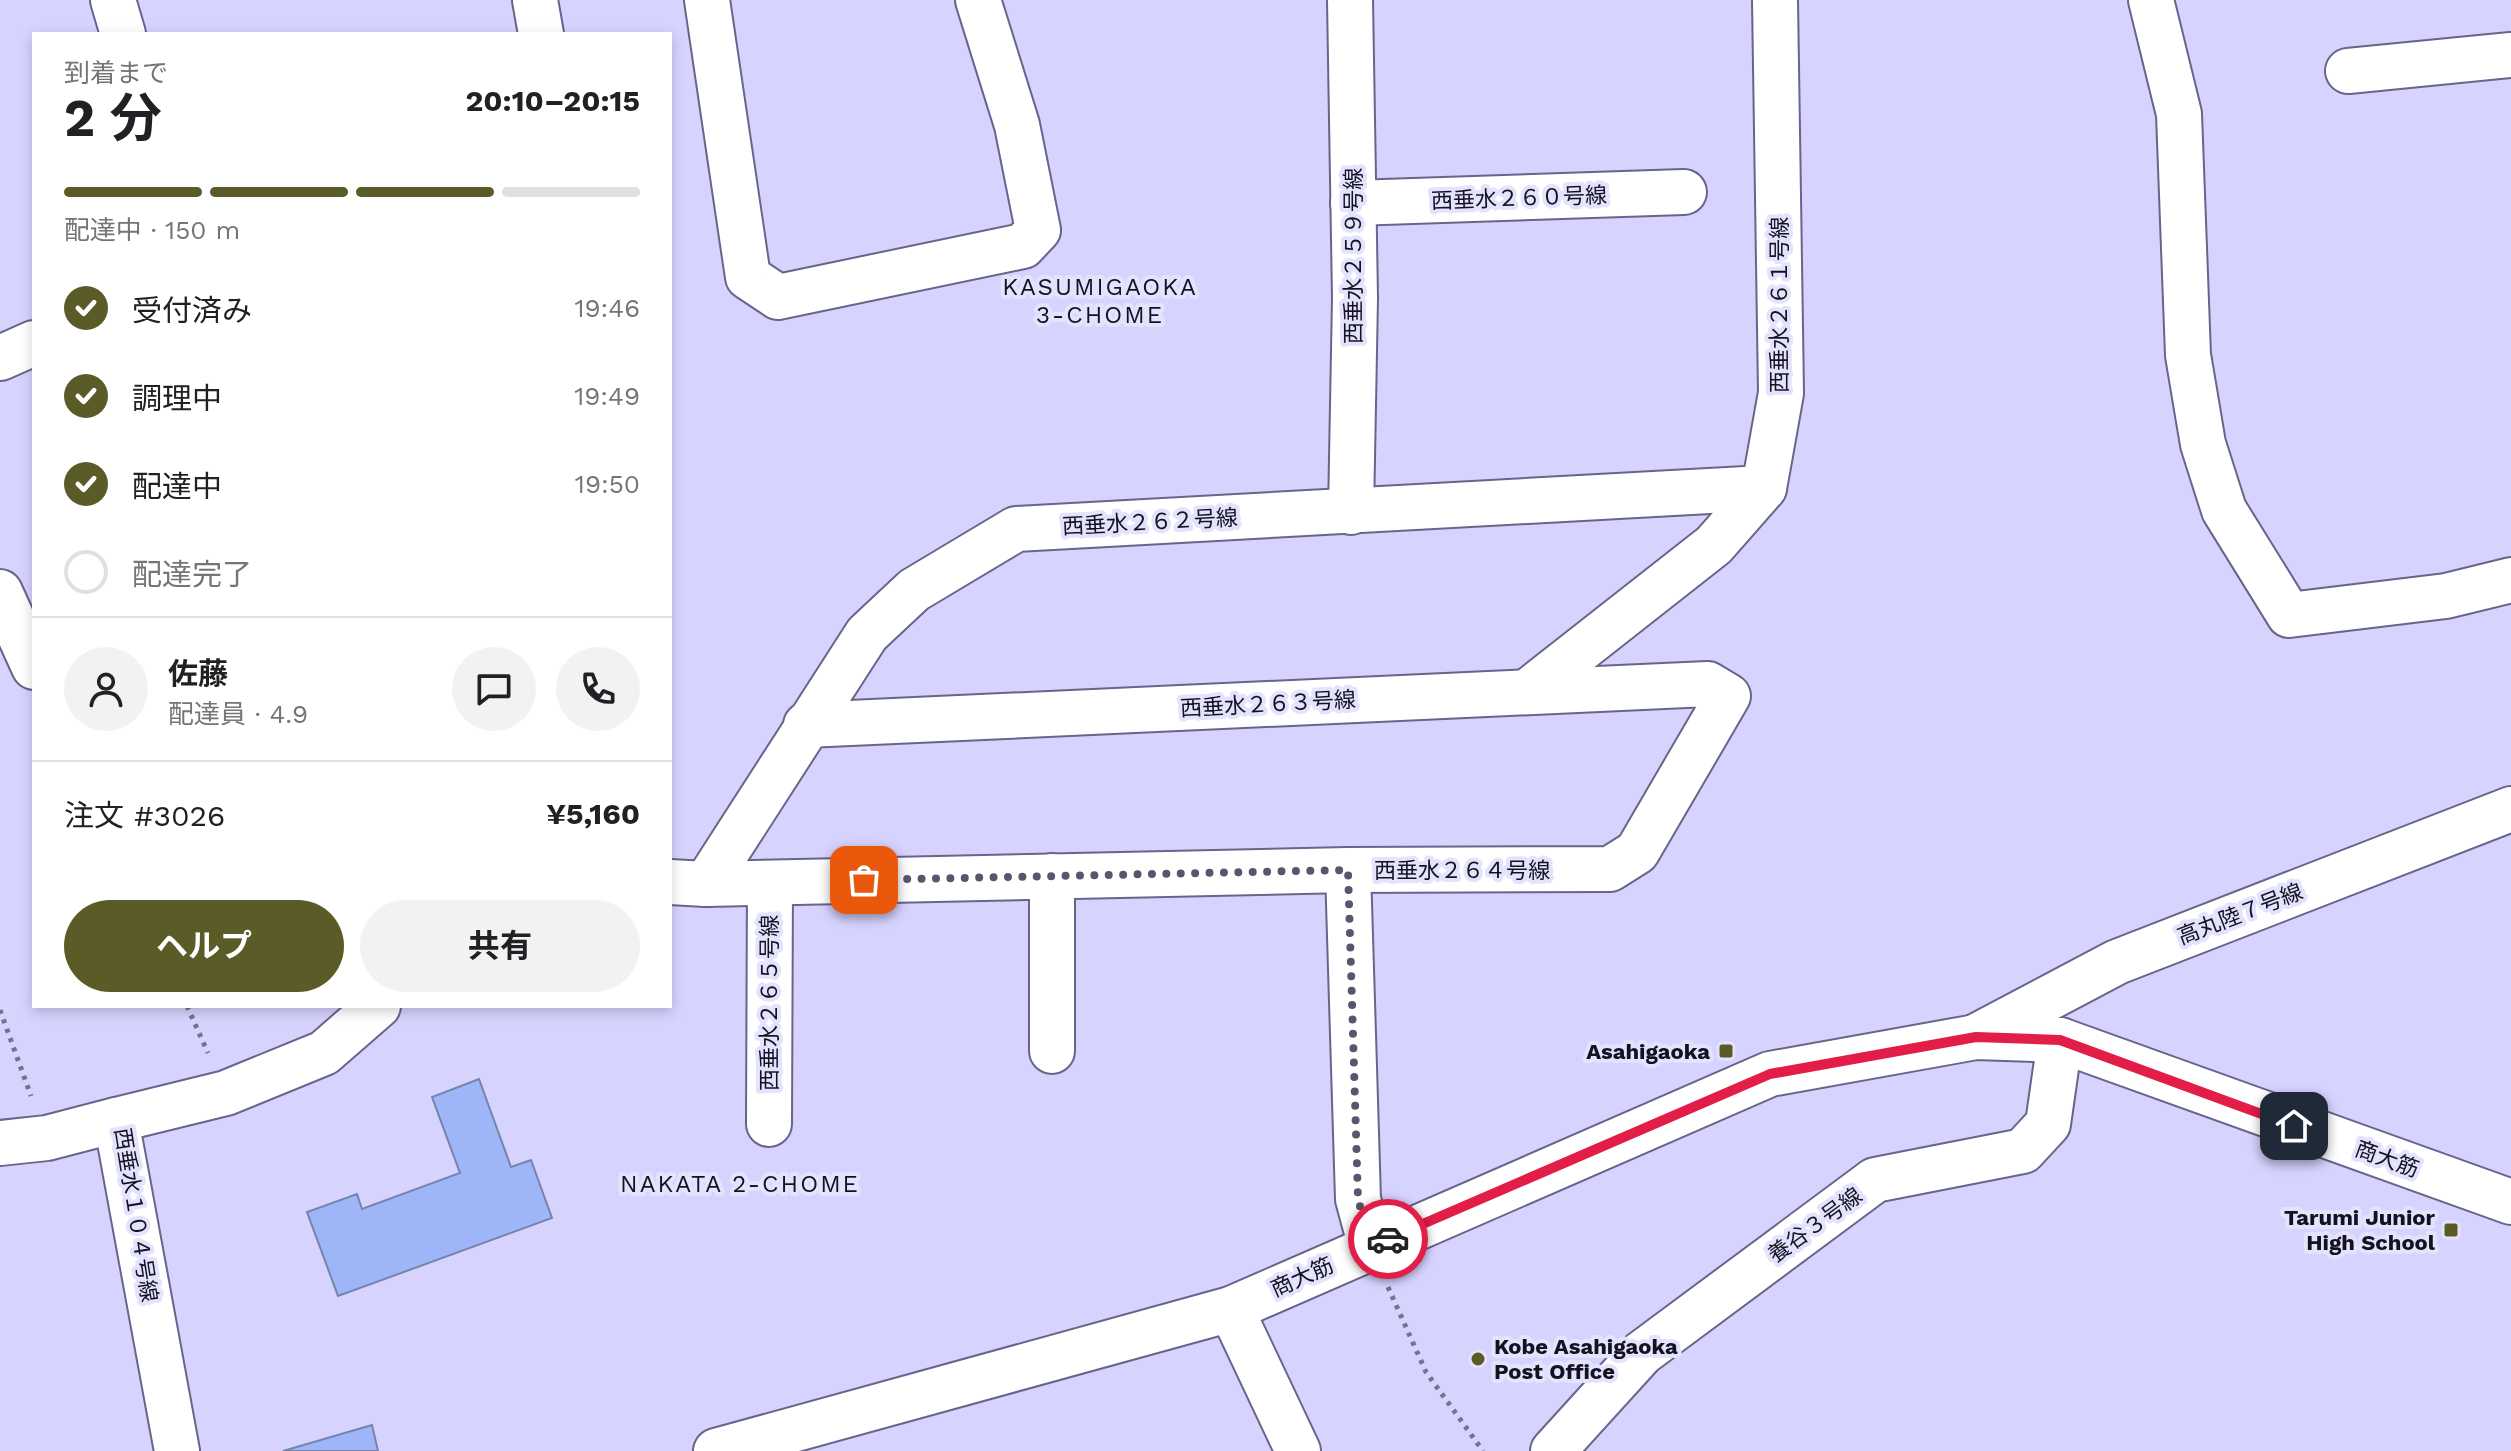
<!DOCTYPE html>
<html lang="ja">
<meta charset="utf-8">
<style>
:root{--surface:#fff;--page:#f2f2f2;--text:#202124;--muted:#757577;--line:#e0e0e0;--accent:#5b5b28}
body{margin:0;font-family:"Work Sans","Noto Sans JP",sans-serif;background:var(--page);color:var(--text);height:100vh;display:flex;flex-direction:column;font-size:30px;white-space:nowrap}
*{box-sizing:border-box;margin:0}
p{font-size:26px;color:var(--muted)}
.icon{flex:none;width:44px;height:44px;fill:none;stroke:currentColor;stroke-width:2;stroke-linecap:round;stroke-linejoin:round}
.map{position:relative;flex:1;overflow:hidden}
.side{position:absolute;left:32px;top:32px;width:640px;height:976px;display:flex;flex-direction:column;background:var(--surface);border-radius:0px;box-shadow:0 4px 12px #0003}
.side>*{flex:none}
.pin{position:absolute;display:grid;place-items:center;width:68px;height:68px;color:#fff;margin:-34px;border-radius:16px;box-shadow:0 4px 12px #0006}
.courier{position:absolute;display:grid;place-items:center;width:80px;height:80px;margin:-40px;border:6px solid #e11d48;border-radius:50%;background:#fff;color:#222;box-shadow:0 2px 10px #0007}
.summary em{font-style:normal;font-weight:700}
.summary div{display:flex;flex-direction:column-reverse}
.summary{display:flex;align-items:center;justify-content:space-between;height:136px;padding:0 32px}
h1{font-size:52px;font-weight:700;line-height:60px}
.bar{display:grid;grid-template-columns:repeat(4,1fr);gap:12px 8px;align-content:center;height:96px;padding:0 32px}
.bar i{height:10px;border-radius:6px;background:var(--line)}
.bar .active{background:var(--accent)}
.bar p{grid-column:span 4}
.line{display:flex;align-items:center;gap:20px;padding:0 32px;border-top:2px solid var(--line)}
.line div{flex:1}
.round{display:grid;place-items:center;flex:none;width:84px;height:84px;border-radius:42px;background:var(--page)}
ol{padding:0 32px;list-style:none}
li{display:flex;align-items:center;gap:24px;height:88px}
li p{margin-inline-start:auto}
li .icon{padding:8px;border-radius:50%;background:var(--accent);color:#fff;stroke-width:4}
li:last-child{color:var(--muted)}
li i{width:44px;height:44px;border:4px solid var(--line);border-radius:50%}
.cta{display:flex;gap:16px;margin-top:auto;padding:16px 32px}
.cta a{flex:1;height:92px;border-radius:48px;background:var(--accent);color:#fff;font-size:32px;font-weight:700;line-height:92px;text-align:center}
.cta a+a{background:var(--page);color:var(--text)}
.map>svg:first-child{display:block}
.building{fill:#9eb5f8;stroke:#7684aa;stroke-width:2}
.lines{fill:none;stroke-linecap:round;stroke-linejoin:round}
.minor-casing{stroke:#68648a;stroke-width:48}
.path{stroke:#75728f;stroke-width:5;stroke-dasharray:4 6;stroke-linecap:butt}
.minor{stroke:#fff;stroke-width:44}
.done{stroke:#58566f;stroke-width:8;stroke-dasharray:0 14.4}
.route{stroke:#e11d48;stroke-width:10}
.poi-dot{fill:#5b5b28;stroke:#e4e3fd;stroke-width:3}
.labels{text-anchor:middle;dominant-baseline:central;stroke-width:8;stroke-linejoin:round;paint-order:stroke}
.street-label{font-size:22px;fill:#141221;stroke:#e4e3fd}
.poi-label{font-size:22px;font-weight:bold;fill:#141221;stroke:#e4e3fd;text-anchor:end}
.neighbourhood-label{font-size:24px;letter-spacing:2px;fill:#141221;stroke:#e4e3fd}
</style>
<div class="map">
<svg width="2511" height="1451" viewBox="0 0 2511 1451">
<rect width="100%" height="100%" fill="#d7d3ff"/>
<g class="building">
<path d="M 479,1079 L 511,1167 L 531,1160 L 552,1218 L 338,1296 L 307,1212 L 357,1194 L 362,1209 L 460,1173 L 432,1097 Z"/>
<path d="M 372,1425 L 378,1451 L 283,1451 Z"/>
</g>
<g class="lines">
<defs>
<g id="minor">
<path d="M 113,0 L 123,34"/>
<path d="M 535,0 L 541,34"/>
<path d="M 707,0 L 748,277 L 778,297 L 1023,246 L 1038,230 L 1017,125 L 978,0"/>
<path d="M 1350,0 L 1355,298 L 1351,512"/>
<path d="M 2151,0 L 2179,114 L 2188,355 L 2203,444 L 2224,510 L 2289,615 L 2446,596 L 2511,580"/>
<path d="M 2348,71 L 2511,55"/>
<path d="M 1353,203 L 1684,192"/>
<path d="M 0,358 L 34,343"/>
<path d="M 0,592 L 34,667"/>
<path d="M 1527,692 L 1714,545 L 1764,488 L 1781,393 L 1775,0"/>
<path d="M 1348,870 L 1358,1199 L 1371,1247"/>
<path d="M 1052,876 L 1052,1051"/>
<path d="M 670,882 L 706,884 L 1348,870 L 1610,869 L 1637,852 L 1728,696 L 1708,684 L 806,725"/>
<path d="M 706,884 L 867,634 L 914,590 L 1016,529 L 1764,488"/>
<path d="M 1977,1036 L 2117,962 L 2511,809"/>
<path d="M 769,1124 L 770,883"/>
<path d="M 0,1143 L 47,1138 L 116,1120"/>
<path d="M 1231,1309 L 1298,1451"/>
<path d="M 177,1451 L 116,1120 L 226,1093 L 324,1053 L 378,1006"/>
<path d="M 716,1451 L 1231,1309 L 1770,1074 L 1976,1037 L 2060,1040 L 2511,1202"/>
<path d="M 1553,1451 L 1642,1353 L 1875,1180 L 2023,1151 L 2048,1124 L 2060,1040"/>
</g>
</defs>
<use href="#minor" class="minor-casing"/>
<g class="path">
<path d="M 187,1006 L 208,1053"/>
<path d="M 0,1010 L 31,1096"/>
<path d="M 1388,1287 L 1426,1372 L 1483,1451"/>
</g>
<use href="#minor" class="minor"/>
</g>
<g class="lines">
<path class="done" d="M 864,880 L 1348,870 L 1358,1199 L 1371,1247 L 1388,1239"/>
<path class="route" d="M 1388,1239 L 1770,1074 L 1976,1037 L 2060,1040 L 2294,1126"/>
</g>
<g class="poi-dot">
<rect x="1718" y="1043" width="16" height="16" rx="4"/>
<rect x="2443" y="1222" width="16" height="16" rx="4"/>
<circle cx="1478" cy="1359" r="8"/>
</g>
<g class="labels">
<g class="street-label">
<text transform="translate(1519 198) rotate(-2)">西垂水２６０号線</text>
<text transform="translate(1353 256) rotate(-90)">西垂水２５９号線</text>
<text transform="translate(1779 305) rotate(-90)">西垂水２６１号線</text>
<text transform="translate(1150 522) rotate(-3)">西垂水２６２号線</text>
<text transform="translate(1268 704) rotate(-3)">西垂水２６３号線</text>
<text x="1462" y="870">西垂水２６４号線</text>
<text transform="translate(2240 914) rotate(-21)">高丸陸７号線</text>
<text transform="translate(769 1003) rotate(-90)">西垂水２６５号線</text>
<text transform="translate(2387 1159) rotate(20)">商大筋</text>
<text transform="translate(136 1215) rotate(81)">西垂水１０４号線</text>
<text transform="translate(1815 1225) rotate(-36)">養谷３号線</text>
<text transform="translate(1302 1277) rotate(-24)">商大筋</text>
</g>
<g class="poi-label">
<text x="1710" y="1051">Asahigaoka</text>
<text x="2435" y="1217">Tarumi Junior<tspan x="2435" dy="25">High School</tspan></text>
<text x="1494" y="1346" text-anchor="start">Kobe Asahigaoka<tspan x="1494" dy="25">Post Office</tspan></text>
</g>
<g class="neighbourhood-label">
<text x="1100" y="287">KASUMIGAOKA<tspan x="1100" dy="28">3-CHOME</tspan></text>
<text x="740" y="1184">NAKATA 2-CHOME</text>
</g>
</g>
</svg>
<div class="pin" style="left:864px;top:880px;background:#ea580c"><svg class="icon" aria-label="bag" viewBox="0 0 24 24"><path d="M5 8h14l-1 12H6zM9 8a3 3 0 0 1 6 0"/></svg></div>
<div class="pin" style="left:2294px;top:1126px;background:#1f2937"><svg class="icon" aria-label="home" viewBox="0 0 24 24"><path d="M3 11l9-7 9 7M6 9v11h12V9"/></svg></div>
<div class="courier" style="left:1388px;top:1239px"><svg class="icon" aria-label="car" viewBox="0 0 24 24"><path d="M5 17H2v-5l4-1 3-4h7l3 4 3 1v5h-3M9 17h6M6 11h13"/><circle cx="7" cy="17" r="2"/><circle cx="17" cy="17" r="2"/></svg></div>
<section class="side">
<div class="summary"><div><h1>2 分</h1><p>到着まで</p></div><em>20:10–20:15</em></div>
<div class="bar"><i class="active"></i><i class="active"></i><i class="active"></i><i></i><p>配達中 · 150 m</p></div>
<ol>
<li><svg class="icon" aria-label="check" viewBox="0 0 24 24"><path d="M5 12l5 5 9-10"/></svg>受付済み<p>19:46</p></li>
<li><svg class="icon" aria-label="check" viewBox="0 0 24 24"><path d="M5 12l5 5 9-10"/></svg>調理中<p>19:49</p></li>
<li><svg class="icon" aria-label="check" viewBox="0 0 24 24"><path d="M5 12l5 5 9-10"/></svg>配達中<p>19:50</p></li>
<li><i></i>配達完了</li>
</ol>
<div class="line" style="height:144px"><a class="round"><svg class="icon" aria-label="person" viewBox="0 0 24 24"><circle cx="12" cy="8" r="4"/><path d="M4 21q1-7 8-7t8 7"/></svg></a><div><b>佐藤</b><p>配達員 · 4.9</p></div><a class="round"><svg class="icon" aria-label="chat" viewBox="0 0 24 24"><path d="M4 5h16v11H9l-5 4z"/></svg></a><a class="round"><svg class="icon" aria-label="phone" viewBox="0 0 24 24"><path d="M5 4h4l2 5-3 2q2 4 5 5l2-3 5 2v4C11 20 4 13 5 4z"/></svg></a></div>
<div class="line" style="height:104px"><div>注文 #3026</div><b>¥5,160</b></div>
<div class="cta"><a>ヘルプ</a><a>共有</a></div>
</section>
</div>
